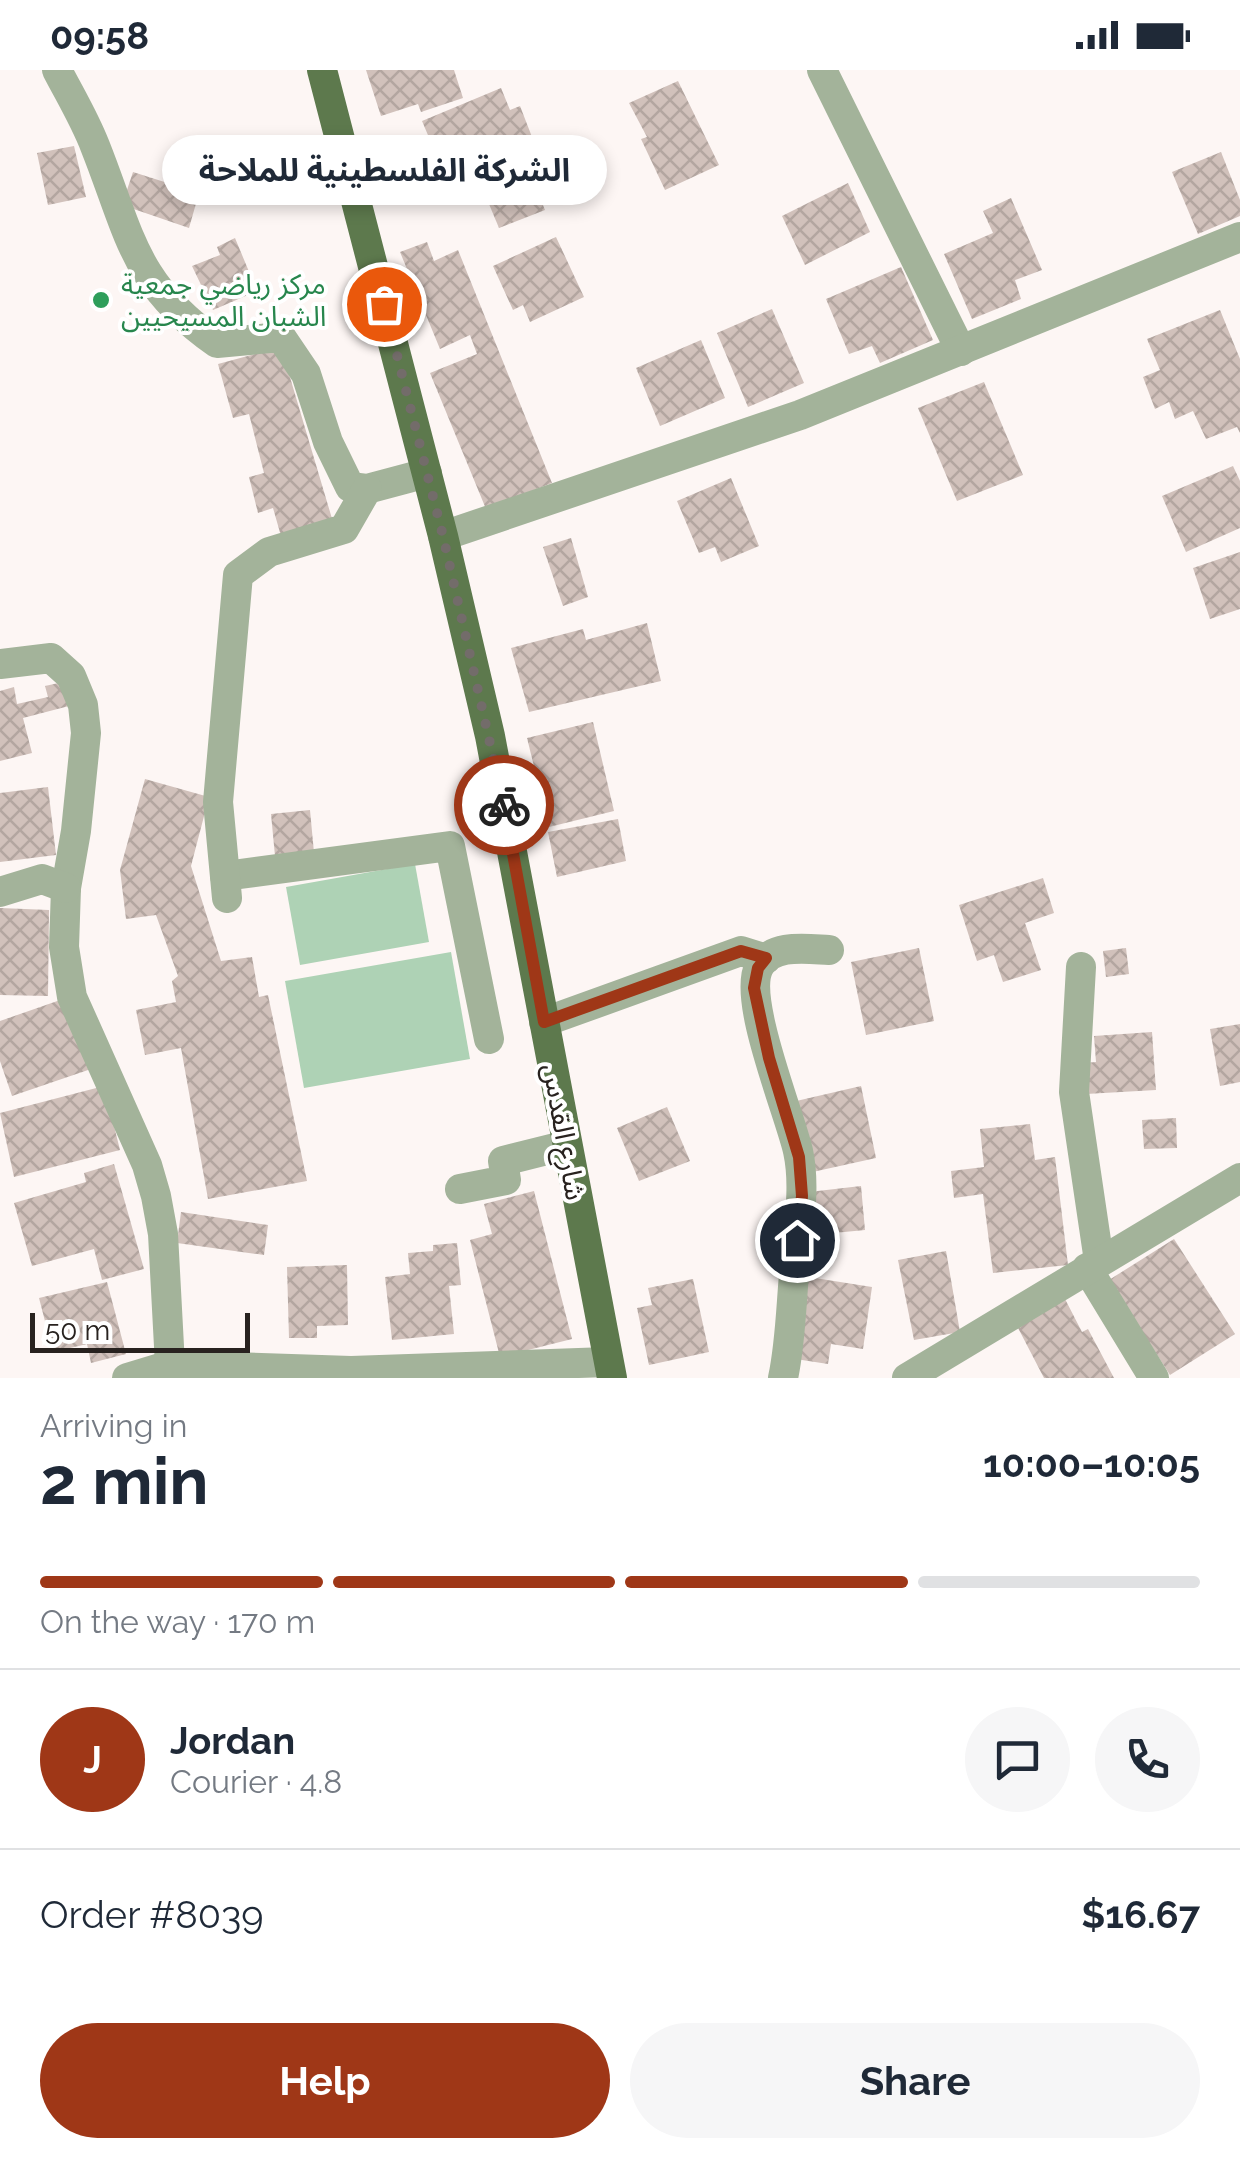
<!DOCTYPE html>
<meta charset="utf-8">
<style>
:root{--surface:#fff;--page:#f6f6f7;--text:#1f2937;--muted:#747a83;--line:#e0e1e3;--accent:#9f3717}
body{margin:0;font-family:Raleway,"Noto Sans Arabic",sans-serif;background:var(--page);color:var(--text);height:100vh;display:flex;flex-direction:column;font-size:38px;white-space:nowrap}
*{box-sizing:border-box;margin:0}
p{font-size:32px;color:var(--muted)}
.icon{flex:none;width:55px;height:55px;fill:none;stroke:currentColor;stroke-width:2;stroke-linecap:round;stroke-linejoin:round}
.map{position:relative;height:1308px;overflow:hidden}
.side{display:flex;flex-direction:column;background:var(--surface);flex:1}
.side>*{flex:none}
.scale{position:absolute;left:30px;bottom:25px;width:220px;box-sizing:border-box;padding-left:10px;border:5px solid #28221f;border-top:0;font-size:28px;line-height:35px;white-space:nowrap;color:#28221f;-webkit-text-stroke:8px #fff;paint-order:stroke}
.pin{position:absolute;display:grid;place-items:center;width:85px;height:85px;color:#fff;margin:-42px;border:5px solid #fff;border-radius:50%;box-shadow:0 2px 10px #0007}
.courier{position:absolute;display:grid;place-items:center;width:100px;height:100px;margin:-50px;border:8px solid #9f3717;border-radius:50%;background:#fff;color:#222;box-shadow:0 2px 12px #0007}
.bubble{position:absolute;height:70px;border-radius:35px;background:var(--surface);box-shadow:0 5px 15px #0003;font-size:32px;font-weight:700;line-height:70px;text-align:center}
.summary em{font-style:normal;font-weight:700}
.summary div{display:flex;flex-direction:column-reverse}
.summary{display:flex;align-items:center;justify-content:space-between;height:170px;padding:0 40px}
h1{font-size:65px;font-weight:700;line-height:75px}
.bar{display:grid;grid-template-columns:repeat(4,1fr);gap:15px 10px;align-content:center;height:120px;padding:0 40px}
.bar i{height:12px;border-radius:8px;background:var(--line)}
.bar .active{background:var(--accent)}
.bar p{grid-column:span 4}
.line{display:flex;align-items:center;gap:25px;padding:0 40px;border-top:2px solid var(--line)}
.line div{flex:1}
.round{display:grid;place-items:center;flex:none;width:105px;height:105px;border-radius:52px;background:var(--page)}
.cta{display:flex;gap:20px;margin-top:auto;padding:20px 40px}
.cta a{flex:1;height:115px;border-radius:60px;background:var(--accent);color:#fff;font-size:40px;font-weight:700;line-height:115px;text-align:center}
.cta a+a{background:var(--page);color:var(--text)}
.status{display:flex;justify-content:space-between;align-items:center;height:70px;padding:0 50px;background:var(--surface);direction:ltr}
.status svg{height:28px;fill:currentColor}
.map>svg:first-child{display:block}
.pitch{fill:#aed2b5}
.building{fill:url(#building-cross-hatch)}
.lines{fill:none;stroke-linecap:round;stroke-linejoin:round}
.minor{stroke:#a3b39a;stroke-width:30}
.major{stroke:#5d794d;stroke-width:30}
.done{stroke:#736c6a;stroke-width:10;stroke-dasharray:0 18}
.route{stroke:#9f3717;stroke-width:12}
.leisure-dot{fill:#2e9e5b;stroke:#fff;stroke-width:4}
.labels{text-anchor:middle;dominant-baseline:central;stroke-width:8;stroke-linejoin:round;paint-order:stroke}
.leisure-label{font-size:28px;fill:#27864d;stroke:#fff;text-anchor:start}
.street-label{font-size:28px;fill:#28221f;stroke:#fff}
</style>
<div class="status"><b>09:58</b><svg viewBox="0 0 49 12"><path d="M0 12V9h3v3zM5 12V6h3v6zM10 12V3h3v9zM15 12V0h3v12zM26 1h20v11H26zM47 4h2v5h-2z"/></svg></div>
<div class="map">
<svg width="1240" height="1308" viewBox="0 0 1240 1308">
<defs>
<pattern id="building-cross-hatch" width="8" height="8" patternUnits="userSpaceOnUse" patternTransform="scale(2.5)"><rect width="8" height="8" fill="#d1c1bb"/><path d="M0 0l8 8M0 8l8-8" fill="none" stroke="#b3a6a0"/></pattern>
</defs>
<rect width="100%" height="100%" fill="#fdf6f4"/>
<g class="pitch">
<path d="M 415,794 L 429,872 L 300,895 L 286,817 Z"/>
<path d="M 451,882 L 470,989 L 304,1018 L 285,911 Z"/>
</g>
<g class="building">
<path d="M 366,0 L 454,0 L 463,28 L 421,42 L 418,34 L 381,46 Z"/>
<path d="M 678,11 L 719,95 L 665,120 L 641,69 L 647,67 L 629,33 Z"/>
<path d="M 501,18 L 510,40 L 520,36 L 532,67 L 444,103 L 422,51 Z"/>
<path d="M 74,76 L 86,127 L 48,135 L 37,83 Z"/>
<path d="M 1221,82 L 1240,130 L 1240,146 L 1198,164 L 1172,102 Z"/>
<path d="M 522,84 L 545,140 L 499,158 L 476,103 Z"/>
<path d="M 133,102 L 199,123 L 189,158 L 122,135 Z"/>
<path d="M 848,113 L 870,162 L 805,195 L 782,146 Z"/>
<path d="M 1011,128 L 1042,200 L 1015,210 L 1021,229 L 972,249 L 944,184 L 993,163 L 983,141 Z"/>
<path d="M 556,167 L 584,227 L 530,252 L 523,235 L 513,240 L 493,196 Z"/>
<path d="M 235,168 L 257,221 L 213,240 L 192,196 L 220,185 L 217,177 Z"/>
<path d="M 427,172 L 434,191 L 458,180 L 552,413 L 486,439 L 430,303 L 477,284 L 470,265 L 440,279 L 400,182 Z"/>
<path d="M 901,197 L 933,270 L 880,293 L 872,276 L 849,284 L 826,229 Z"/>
<path d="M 772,239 L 804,313 L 748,337 L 717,263 Z"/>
<path d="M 1220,240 L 1240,289 L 1240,363 L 1237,357 L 1206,369 L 1193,341 L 1175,349 L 1169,332 L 1155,339 L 1143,307 L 1160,300 L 1147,269 Z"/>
<path d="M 701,270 L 725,328 L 660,356 L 636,298 Z"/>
<path d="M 281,277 L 333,452 L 281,466 L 273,438 L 258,443 L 249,407 L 264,403 L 249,344 L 233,348 L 218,294 Z"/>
<path d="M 984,312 L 1023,405 L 957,431 L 918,338 Z"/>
<path d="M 1233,396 L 1240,411 L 1240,458 L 1186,482 L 1162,426 Z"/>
<path d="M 731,408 L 759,476 L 721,492 L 715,477 L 699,483 L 677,431 Z"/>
<path d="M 571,468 L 588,527 L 563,536 L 543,477 Z"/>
<path d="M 1240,482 L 1240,539 L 1210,549 L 1193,498 Z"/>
<path d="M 647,553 L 661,611 L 529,642 L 511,578 L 583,559 L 586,570 Z"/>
<path d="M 63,612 L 69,636 L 23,648 L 32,683 L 0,691 L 0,621 L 14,617 L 17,634 L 48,627 L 45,616 Z"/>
<path d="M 593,652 L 614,741 L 549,757 L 527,668 Z"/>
<path d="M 145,709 L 209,727 L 191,796 L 221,891 L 252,887 L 259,927 L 268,925 L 307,1111 L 208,1129 L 181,978 L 145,985 L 136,940 L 176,932 L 172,911 L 178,906 L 156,845 L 126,849 L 120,800 Z"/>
<path d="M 48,717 L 56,785 L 0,792 L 0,723 Z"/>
<path d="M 310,740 L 314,783 L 275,786 L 271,744 Z"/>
<path d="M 618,749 L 626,791 L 557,807 L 548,762 Z"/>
<path d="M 1043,808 L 1054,843 L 1025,853 L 1041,900 L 1003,912 L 994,885 L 977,891 L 959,835 Z"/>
<path d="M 0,838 L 49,840 L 48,926 L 0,925 Z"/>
<path d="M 919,878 L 934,951 L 866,965 L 851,892 Z"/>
<path d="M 1126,878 L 1129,904 L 1106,907 L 1103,881 Z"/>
<path d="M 66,928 L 91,999 L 12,1026 L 0,991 L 0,951 Z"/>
<path d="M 1240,954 L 1240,1012 L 1220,1016 L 1210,959 Z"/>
<path d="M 1152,962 L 1156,1020 L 1086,1024 L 1084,993 L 1096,992 L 1094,966 Z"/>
<path d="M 104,1016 L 120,1080 L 14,1107 L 0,1043 Z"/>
<path d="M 861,1016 L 876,1088 L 808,1103 L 792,1032 Z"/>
<path d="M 667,1037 L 690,1091 L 639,1111 L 617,1058 Z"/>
<path d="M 1176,1048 L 1177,1078 L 1144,1079 L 1142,1050 Z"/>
<path d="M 1030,1054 L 1035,1090 L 1055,1087 L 1068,1195 L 993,1203 L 983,1124 L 954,1128 L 951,1101 L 984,1097 L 980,1059 Z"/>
<path d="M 114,1094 L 144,1199 L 102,1210 L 94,1179 L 32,1196 L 14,1133 L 86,1112 L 84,1103 Z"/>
<path d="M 861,1116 L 865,1160 L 813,1165 L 809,1122 Z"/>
<path d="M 534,1121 L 572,1269 L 500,1287 L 470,1170 L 492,1164 L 484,1134 Z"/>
<path d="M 181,1142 L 268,1155 L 264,1185 L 177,1173 Z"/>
<path d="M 1174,1169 L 1235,1264 L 1170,1305 L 1109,1210 Z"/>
<path d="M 457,1173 L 461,1215 L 449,1216 L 454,1264 L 392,1270 L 385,1207 L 410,1204 L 408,1183 L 433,1181 L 433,1175 Z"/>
<path d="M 946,1181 L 960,1262 L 914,1270 L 898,1190 Z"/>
<path d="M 347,1195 L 348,1255 L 317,1256 L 317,1268 L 289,1268 L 287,1197 Z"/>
<path d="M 802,1206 L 872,1217 L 863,1279 L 831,1274 L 828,1294 L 789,1288 Z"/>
<path d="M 693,1209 L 709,1282 L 649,1295 L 637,1238 L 652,1235 L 648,1218 Z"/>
<path d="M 107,1212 L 126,1284 L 91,1293 L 87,1274 L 53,1282 L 39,1228 Z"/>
<path d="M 1065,1229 L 1082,1262 L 1088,1259 L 1114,1308 L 1044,1308 L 1016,1254 Z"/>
</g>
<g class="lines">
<g class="minor">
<path d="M 57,0 C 70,25 85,50 95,76 C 130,164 133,214 217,273 L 281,267 L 306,304 L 328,372 L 350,417 L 367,419 L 427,403"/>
<path d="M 822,0 L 961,281"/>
<path d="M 443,466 L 800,345 L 1240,167"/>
<path d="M 0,594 L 51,588 L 71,606 L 83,635 L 86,663 L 76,761 L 66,818 L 64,877 L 72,927 L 147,1095 L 156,1126 L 163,1164 L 170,1295"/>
<path d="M 225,806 L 450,776 L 489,969"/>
<path d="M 0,822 L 42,809 L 66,818"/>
<path d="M 227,828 L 218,732 L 238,505 L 269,482 L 344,459 L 367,419"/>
<path d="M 1081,897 L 1074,1022 L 1099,1191"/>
<path d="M 544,952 L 741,881 L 766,889"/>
<path d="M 460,1119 L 506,1110 L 503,1091 L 567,1075"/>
<path d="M 1087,1198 L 1154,1308"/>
<path d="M 127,1308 L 170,1295 L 351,1301 L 607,1292"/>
<path d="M 783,1308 C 791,1271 791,1232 795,1194 C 798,1157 806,1118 798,1081 C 789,1042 742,929 759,897 C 772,873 807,879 829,880"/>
<path d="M 907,1308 L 1240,1108"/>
</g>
<path class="major" d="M 322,0 L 443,466 L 490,666 L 612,1308"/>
</g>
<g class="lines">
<path class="done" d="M 384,234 L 443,466 L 504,735"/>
<path class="route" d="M 504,735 L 544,952 L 741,881 L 766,888 L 758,898 L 754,918 L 769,988 L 799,1087 L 802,1126 L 797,1170"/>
</g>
<circle class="leisure-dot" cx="101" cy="230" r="10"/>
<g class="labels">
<g class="leisure-label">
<text x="121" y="214">مركز رياضي جمعية<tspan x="121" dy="32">الشبان المسيحيين</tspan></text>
</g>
<g class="street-label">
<text transform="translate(564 1062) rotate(80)">شارع القدس</text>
</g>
</g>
</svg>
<div class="scale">50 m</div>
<div class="pin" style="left:384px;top:234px;background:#ea580c"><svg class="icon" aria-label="bag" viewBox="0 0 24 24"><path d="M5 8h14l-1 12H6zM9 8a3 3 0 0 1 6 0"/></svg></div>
<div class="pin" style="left:797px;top:1170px;background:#1f2937"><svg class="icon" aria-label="home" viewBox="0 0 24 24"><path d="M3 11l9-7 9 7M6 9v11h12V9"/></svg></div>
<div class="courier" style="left:504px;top:735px"><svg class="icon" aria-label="bike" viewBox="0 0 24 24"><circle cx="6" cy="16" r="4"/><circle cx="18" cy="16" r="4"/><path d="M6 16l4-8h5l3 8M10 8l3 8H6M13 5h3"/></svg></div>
<div class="bubble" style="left:162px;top:65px;width:445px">الشركة الفلسطينية للملاحة</div>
</div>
<section class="side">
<div class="summary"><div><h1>2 min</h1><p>Arriving in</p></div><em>10:00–10:05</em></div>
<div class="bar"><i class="active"></i><i class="active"></i><i class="active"></i><i></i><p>On the way · 170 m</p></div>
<div class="line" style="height:180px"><b class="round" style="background:var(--accent);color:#fff">J</b><div><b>Jordan</b><p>Courier · 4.8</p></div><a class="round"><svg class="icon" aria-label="chat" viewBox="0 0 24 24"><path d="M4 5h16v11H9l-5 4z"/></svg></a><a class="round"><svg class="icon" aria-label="phone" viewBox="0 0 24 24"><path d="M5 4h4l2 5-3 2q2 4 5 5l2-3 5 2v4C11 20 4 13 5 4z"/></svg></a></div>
<div class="line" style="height:130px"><div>Order #8039</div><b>$16.67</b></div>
<div class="cta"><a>Help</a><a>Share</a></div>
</section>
